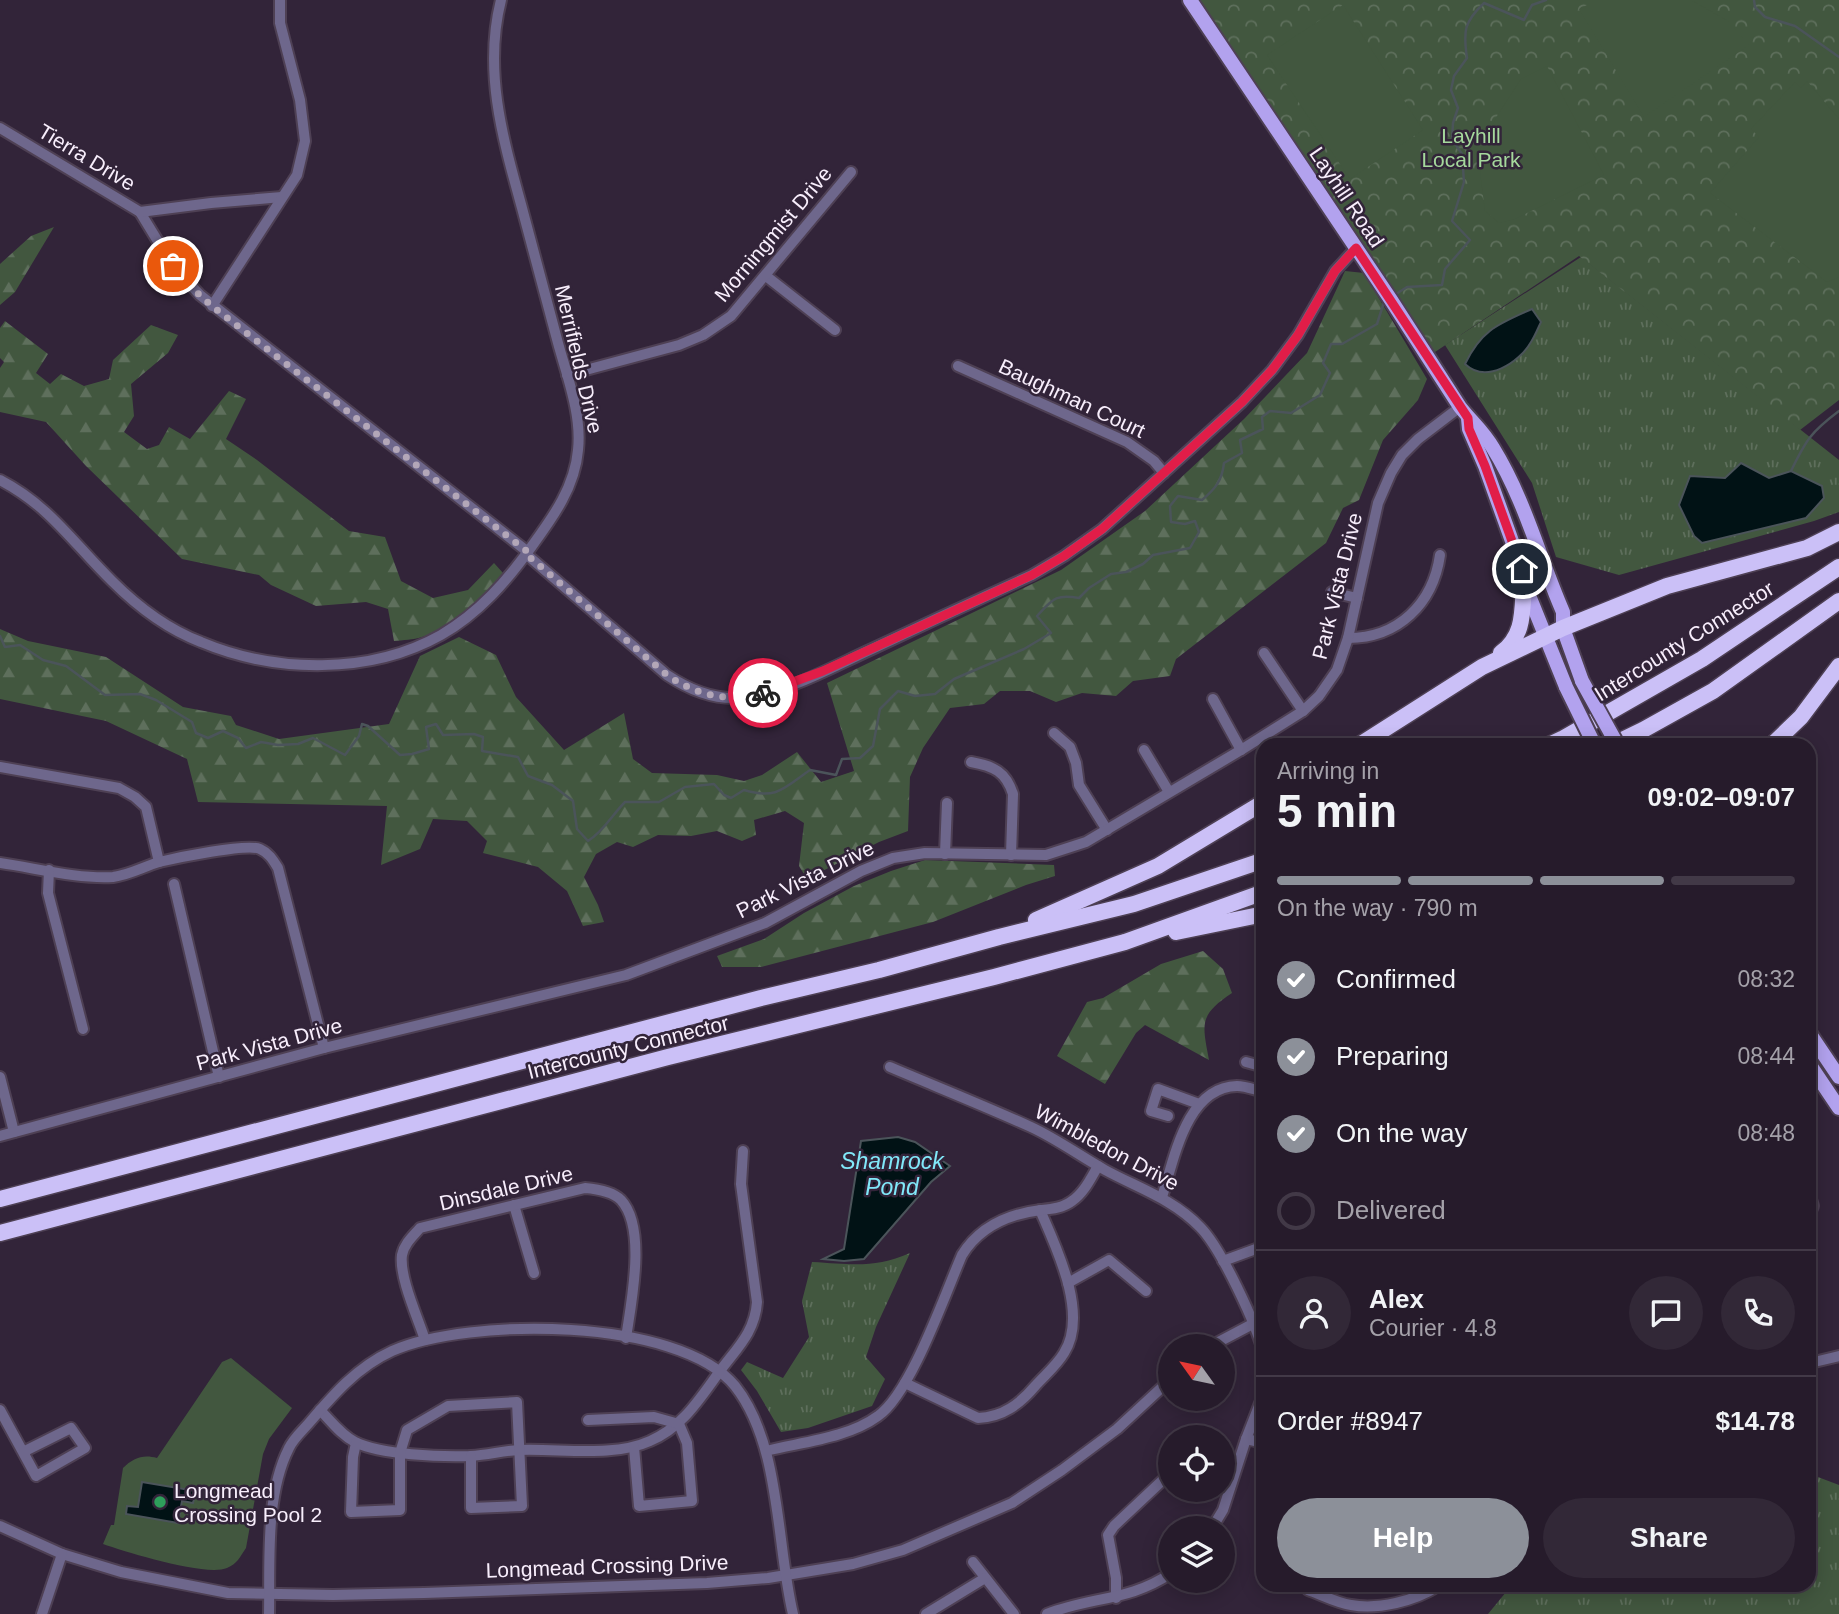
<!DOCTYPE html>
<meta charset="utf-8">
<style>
:root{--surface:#261b2b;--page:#322837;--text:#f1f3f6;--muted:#a4a1a9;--line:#423947;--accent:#8c9099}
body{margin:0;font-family:Arial,sans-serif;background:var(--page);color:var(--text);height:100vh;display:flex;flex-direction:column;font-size:26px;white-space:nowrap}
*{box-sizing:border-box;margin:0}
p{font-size:23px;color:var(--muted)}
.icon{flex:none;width:38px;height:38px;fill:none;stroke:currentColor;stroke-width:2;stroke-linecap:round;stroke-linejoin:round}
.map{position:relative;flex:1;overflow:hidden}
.details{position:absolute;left:1256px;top:738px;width:560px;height:854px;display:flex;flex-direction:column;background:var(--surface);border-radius:21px;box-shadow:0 4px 18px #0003,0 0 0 2px var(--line)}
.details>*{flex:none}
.needle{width:46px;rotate:303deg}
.controls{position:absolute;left:1158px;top:1334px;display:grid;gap:14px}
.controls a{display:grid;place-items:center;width:77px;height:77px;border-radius:50%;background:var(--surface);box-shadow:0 4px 18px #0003,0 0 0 2px var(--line);font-size:35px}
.pin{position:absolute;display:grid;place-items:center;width:60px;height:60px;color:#fff;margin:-30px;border:4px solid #fff;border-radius:50%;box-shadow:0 2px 7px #0007}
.courier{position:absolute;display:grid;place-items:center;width:70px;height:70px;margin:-35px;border:5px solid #e11d48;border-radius:50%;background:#fff;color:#222;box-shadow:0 2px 9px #0007}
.summary em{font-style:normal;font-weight:700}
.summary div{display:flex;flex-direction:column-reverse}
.summary{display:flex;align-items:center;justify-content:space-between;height:119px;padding:0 21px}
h1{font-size:46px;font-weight:700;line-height:52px}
.bar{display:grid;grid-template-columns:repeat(4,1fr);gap:10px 7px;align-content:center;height:84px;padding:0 21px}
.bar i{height:9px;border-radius:5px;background:var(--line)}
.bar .selected{background:var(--accent)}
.bar p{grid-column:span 4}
.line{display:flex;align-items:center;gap:18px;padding:0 21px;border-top:2px solid var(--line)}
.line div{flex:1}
.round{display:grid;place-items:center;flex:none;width:74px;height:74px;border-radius:37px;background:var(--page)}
ol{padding:0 21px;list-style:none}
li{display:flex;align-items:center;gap:21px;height:77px}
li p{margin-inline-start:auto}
li .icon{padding:7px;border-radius:50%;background:var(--accent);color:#fff;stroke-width:4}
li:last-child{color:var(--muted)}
li i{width:38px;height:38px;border:4px solid var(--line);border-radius:50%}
.action{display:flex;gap:14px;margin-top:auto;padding:14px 21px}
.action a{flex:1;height:80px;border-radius:42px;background:var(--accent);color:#fff;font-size:28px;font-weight:700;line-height:80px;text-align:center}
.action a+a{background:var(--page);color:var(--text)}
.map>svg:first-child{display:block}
.grass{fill:url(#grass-tufts)}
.forest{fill:url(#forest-firs)}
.park{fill:url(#park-crowns)}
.garden{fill:#42573f}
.water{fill:#011215;stroke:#4b545a;stroke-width:2}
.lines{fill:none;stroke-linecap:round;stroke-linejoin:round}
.stream{stroke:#4b545a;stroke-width:2.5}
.minor-casing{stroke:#4e4054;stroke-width:14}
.major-casing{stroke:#4e4054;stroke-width:18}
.highway-casing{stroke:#4e4054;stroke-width:19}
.minor{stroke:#6e678c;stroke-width:10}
.major{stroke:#b2a2ee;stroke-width:14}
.highway{stroke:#cbc0f7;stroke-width:16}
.major-bridge-casing{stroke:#4e4054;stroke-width:18;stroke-linecap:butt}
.major-bridge{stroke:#b2a2ee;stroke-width:14}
.done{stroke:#b3a7b8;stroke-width:7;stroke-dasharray:0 12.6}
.route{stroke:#e11d48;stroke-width:9}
.leisure-dot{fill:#2e9e5b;stroke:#322439;stroke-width:2.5}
.labels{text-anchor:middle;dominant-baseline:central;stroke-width:5;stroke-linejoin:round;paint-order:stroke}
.park-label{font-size:21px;fill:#a5d89c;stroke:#322439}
.street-label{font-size:21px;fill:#f8eefc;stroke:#322439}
.poi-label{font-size:21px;fill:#f8eefc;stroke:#322439;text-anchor:start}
.water-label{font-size:23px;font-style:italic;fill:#81e8f9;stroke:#322439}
</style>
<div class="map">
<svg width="1839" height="1614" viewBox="0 0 1839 1614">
<defs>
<pattern id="grass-tufts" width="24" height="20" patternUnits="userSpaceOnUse" patternTransform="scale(1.75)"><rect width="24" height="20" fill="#42573f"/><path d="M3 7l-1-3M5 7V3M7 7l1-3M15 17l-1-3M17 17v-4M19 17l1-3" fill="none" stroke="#5e6f5c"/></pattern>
<pattern id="forest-firs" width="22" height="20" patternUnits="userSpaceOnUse" patternTransform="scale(1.75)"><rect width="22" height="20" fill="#42573f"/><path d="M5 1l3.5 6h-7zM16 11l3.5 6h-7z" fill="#5e6f5c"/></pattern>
<pattern id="park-crowns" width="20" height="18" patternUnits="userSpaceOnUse" patternTransform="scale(1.75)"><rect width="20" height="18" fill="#42573f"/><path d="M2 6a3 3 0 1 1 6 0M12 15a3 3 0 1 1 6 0" fill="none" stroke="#5e6f5c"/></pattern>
</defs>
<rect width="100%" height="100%" fill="#322439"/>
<g class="grass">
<path d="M 1581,257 L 1839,460 L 1839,512 L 1814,521 L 1619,575 L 1556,557 L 1532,483 L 1445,345 Z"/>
<path d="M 910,1253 L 876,1327 L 866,1357 L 885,1379 L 872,1406 L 808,1428 L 781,1432 L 757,1391 L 741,1370 L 747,1362 L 783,1378 L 809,1337 L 802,1301 L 812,1262 C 851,1264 874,1269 910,1253 Z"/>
<path d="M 1810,1474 L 1839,1485 L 1839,1614 L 1488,1614 L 1511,1586 L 1810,1586 Z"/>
</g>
<g class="forest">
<path d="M 54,227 L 15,292 L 0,305 L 0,264 L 31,236 Z"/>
<path d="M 1345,271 L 1364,273 L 1427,379 L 1418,400 L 1383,440 L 1359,500 L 1343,508 L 1326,543 L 1176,659 L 1170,676 L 1133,681 L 1116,696 L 1082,693 L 1056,702 L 1030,691 L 1000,691 L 984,704 L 950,708 L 923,748 L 910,777 L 908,831 L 879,842 L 807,879 L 799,866 L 804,823 L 785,811 L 754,820 L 756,835 L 742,841 L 717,831 L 691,836 L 658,835 L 633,847 L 617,842 L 596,854 L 584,877 L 598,905 L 604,922 L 583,926 L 567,891 L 538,867 L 483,853 L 487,841 L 467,821 L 433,819 L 420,849 L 381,865 L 387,806 L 198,802 L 187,759 L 106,721 L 0,699 L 0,629 L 28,641 L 106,657 L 183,707 L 231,716 L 236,725 L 279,739 L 389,724 L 420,656 L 459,637 L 496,655 L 516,697 L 564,750 L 624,713 L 633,759 L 652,773 L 717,775 L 744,781 L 762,775 L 797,752 L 821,782 L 854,771 L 827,683 L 1061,570 L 1145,511 L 1244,419 L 1307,353 Z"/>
<path d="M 5,321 L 48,354 L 36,373 L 50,384 L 61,374 L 84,386 L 109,379 L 113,360 L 151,325 L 178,335 L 168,353 L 131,384 L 134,416 L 124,432 L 147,449 L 159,445 L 169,427 L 190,439 L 229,391 L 246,399 L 226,439 L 257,460 L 349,531 L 385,537 L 401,581 L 433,598 L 468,590 L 494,563 L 503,573 C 481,600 457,627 422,637 C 413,640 403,640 394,641 L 388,609 L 366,602 L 316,606 L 271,585 L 259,575 L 182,559 L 86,466 L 46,422 L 0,412 L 0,368 L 4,362 L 0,358 L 0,328 Z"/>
<path d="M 925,860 L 1054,865 L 1055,876 L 1026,885 L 933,922 L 761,967 L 722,967 L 717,956 L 764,939 L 804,913 L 854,886 L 891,871 Z"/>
<path d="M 1203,951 L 1223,969 L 1232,993 C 1199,1015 1202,1023 1209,1060 L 1145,1025 L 1136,1033 L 1105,1084 L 1057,1056 L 1087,1002 L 1103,998 L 1161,964 Z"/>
</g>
<path class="park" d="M 1195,0 L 1839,0 L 1839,400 L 1800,430 L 1579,256 L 1435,352 L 1401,309 Z"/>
<g class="garden">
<path d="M 1597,0 L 1691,0 L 1728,21 L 1749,45 L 1644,117 L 1579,9 Z"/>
<path d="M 1343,5 L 1423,130 L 1350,179 L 1267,55 Z"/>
<path d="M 1547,66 L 1604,175 L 1515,219 L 1499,223 L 1485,211 L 1481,180 L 1480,150 L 1497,116 L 1521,79 Z"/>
<path d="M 1807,81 L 1839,119 L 1839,277 L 1827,282 L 1710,193 L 1759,137 L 1751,129 L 1795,82 L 1801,88 Z"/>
<path d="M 231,1358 L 292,1408 L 269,1439 L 263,1454 L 246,1548 C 240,1557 237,1564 227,1568 C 206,1577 126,1552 103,1544 L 111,1525 L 114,1525 L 123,1468 C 133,1458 143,1454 157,1458 L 222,1362 Z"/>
</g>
<g class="water">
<path d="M 1532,309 L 1541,322 C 1538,328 1535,336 1531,342 C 1519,363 1486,384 1465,364 C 1482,329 1499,324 1532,309 Z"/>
<path d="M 1741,463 L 1769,478 L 1791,471 L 1822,486 L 1824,498 L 1806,518 L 1702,543 L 1694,536 L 1679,505 L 1690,476 L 1725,478 Z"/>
<path d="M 898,1137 L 915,1142 L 950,1166 L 931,1182 L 864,1259 L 844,1261 L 823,1259 L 844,1249 L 861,1141 Z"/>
<path d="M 142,1482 L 196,1491 L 193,1503 L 182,1501 L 178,1523 L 126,1514 L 127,1506 L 138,1507 Z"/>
</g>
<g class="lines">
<g class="stream">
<path d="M 1754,0 L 1755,7 L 1765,17 L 1795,26 L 1839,57"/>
<path d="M 1393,296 L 1407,287 L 1442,285 L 1445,269 L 1470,240 L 1452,221 L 1464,182 L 1462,154 L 1452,139 L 1453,123 L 1458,108 L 1451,90 L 1454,76 L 1467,58 C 1463,31 1464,22 1484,3 L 1524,20 L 1532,5 L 1546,0"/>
<path d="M 1791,471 C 1806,440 1811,432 1839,411"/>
<path d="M 0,636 L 5,647 L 20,645 L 43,660 L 66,666 L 105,695 L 140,694 L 156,700 L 192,722 L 196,733 L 208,738 L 223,731 L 238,738 L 246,748 L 261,742 L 278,745 L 298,744 L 313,738 L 345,755 L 359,736 L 362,724 L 368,726 L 400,755 L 412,754 L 429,749 L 426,727 L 436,724 L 443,735 L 474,734 L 483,737 L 482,751 L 518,757 L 528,776 L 552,785 L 573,801 L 577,829 L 588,841 C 604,831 612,815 625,802 L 659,802 L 685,787 L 714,784 L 724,795 L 731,798 L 744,790 C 777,800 784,788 810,770 L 836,775 L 842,759 L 860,758 L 873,746 L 880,709 L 898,691 L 915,696 L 935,694 L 954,679 L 1024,649 L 1051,633 L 1037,616 C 1053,599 1055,594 1079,598 L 1089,588 L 1111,574 L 1126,572 L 1143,564 L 1153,555 L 1190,548 L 1199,532 L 1195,521 L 1185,524 L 1171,522 L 1170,506 L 1178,496 L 1202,500 C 1215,489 1222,481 1224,463 L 1242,453 L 1240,440 L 1263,429 L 1262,417 L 1270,411 L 1291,413 L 1320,395 L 1330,373 L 1323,363 L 1331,344 L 1342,344 L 1377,324 L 1384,302"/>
</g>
<defs>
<g id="minor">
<path d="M 0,128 L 140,212 L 173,266 L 200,295 L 528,552"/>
<path d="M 140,212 L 211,203 L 282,197"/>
<path d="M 766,276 L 835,330"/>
<path d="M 212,306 L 297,175 L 305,141 L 300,100 L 280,23 L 280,0"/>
<path d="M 958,366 L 1127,442 L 1154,461 L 1164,473"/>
<path d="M 567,375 L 679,345 L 703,335 L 731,316 L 851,172"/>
<path d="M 0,480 C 50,506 73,543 112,581 C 137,606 167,629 201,642 C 275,673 370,675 441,635 C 479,613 507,581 532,546 C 553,517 575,487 578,450 C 582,415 567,376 558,343 C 546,298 534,253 522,208 C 503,139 483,71 501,0"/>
<path d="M 526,554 L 667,675 C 688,689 711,699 737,698 C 784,695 830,668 872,649 C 925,624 979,599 1032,575 L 1064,556 L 1102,529 L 1242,402 L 1272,370 L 1298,335 L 1335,271 L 1356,248"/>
<path d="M 1332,592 L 1357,598"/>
<path d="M 1348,638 C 1398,638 1433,604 1440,555"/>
<path d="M 1264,653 L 1303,711"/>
<path d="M 1213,699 L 1241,750"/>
<path d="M 1054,733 L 1070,747 L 1076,763 L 1079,785 L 1107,830"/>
<path d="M 1144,750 L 1169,792"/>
<path d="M 971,762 C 994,766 1006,772 1013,794 L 1011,855"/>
<path d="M 0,767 L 119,788 L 135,797 L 146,807 L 159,862"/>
<path d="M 945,854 L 947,803"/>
<path d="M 0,863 C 36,868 76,879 113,877 C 129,875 143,867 159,862 C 176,858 247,843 260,849 C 269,853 273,860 278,868 L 324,1048"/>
<path d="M 49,870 L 48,893 L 83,1029"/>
<path d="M 174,884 L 219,1077"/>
<path d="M 1246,1062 L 1264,1067"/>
<path d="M 890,1067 C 937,1087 985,1106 1031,1127 C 1057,1139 1080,1156 1105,1170 C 1138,1188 1173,1199 1200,1227 C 1221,1248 1257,1325 1264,1355"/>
<path d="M 0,1077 L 14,1132"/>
<path d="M 1168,1116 L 1151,1111 L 1158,1089 L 1199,1104"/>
<path d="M 0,1136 L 324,1048 L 626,975 L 765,923 L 861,871 L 893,858 L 925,853 L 1046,855 L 1086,842 L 1241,750 L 1303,711 L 1319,696 L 1337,670 L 1348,638 L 1378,503 L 1391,473 L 1402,455 L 1418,439 L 1460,407"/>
<path d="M 1810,1196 L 1813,1206 L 1810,1213"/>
<path d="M 1162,1197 C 1174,1160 1186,1087 1237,1086 C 1246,1086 1255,1090 1264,1092"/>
<path d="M 514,1205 L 534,1273"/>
<path d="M 1223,1261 L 1264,1246"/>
<path d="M 1068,1283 L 1109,1260 L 1146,1291"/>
<path d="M 425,1340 C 418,1318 399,1277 402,1255 C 404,1244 413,1236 420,1228 L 585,1188 C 597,1189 612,1191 621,1200 C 647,1228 631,1303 626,1338"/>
<path d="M 1211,1346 L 1264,1318"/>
<path d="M 1810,1363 L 1839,1356"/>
<path d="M 905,1383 L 978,1418 C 1003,1417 1020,1404 1036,1385 C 1045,1375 1057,1365 1064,1353 C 1089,1314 1056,1247 1040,1210"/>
<path d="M 0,1410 L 36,1476 L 85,1448 L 71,1428 L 23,1452"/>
<path d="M 320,1410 C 331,1421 341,1435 355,1442 C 381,1455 441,1457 471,1456 C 487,1455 503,1451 518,1450 C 559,1448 613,1458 650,1441 C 683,1427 700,1398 720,1371 C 737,1348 755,1332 757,1302 L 741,1184 L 743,1151"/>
<path d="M 588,1420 L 654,1417 L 679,1424 L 687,1443 L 692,1501 L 639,1506 L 634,1447"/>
<path d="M 1246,1439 L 1264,1443"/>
<path d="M 356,1443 L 353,1457 L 351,1512 L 400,1510 L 400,1453 L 407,1430 L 448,1406 L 517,1402 L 522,1506 L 471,1508 L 471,1456"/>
<path d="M 766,1451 C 802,1442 848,1438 878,1416 C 911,1393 945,1294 962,1255 C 980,1226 1008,1214 1041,1210 C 1051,1209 1063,1208 1072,1201 C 1084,1193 1091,1178 1098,1166"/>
<path d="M 0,1526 L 62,1554 L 121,1572 L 228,1593 L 333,1595 L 424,1593 L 707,1583 L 768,1578 L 853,1564 L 903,1550 L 1012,1503 L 1062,1470 L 1117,1429 L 1171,1379"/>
<path d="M 1212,1528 L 1223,1510 L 1246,1439 L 1264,1393"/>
<path d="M 973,1562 L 1014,1614"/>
<path d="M 1308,1590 C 1322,1595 1337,1603 1351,1605 C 1378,1610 1415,1601 1438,1586"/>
<path d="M 1116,1598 L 1116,1578 L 1108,1535 L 1114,1526 L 1165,1478 L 1171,1477"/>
<path d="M 42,1614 L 62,1554"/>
<path d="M 269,1614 C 270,1562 265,1495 289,1448 C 293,1439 302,1431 309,1423 C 333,1395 357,1367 392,1351 C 468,1317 679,1317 735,1386 C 781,1444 776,1543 793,1614"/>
<path d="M 926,1614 L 985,1578"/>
<path d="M 1047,1614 C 1089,1597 1131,1601 1171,1573"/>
</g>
<g id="major">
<path d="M 1190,0 L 1391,300 L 1460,407 C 1471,421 1484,432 1493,448 C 1525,500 1539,557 1563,612 L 1563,628 L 1582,681"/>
<path d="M 1468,418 L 1469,429 L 1485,466 L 1522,569 L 1524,583 L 1566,687"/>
<path d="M 1810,1034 L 1839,1077"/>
<path d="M 1810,1065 L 1839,1108"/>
</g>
<g id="highway">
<path d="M 1501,653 C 1525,635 1522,611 1524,583"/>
<path d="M 1358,746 L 1482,667 L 1563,628 L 1667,586 L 1807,548 L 1839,532"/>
<path d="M 1547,746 L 1564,738 L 1702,659 L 1839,567"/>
<path d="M 1610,746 L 1643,730 L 1713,691 L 1839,601"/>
<path d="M 1771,746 L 1801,717 L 1839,666"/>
<path d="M 1036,920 L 1158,866 L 1264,802"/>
<path d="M 1176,932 L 1264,914"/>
<path d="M 0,1199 L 761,998 L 879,970 L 999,937 L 1134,904 L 1264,860"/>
<path d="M 0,1233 L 668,1057 L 994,977 L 1125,942 L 1264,892"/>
</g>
</defs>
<use href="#minor" class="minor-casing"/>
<use href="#major" class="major-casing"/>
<use href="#highway" class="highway-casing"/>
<use href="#minor" class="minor"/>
<use href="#major" class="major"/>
<use href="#highway" class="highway"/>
<defs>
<g id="major-bridge">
<path d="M 1582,681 L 1618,746"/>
<path d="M 1566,687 L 1595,746"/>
</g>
</defs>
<use href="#major-bridge" class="major-bridge-casing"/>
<use href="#major-bridge" class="major-bridge"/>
</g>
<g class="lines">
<path class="done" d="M 173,266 L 185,282 L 212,306 L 528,552 L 526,554 L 667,675 C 696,695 728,703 763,693"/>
<path class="route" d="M 763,693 L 823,671 L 1032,575 L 1064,556 L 1102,529 L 1242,402 L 1272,370 L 1298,335 L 1335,271 L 1356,248 L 1468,418 L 1469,429 L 1485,466 L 1522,569"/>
</g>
<circle class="leisure-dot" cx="160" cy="1502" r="7"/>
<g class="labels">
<g class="park-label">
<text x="1471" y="135">Layhill<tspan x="1471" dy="24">Local Park</tspan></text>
</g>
<g class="street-label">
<text transform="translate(87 157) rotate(31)">Tierra Drive</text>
<text transform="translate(1347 197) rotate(56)">Layhill Road</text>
<text transform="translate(773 234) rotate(-50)">Morningmist Drive</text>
<text transform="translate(579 359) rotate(77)">Merrifields Drive</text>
<text transform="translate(1072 398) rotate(25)">Baughman Court</text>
<text transform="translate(1337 586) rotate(-76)">Park Vista Drive</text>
<text transform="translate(1684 641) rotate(-32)">Intercounty Connector</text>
<text transform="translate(805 879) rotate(-26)">Park Vista Drive</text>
<text transform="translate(269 1044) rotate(-15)">Park Vista Drive</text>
<text transform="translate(628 1047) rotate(-14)">Intercounty Connector</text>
<text transform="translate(1107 1147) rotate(28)">Wimbledon Drive</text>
<text transform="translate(506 1188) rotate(-13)">Dinsdale Drive</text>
<text transform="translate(607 1566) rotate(-2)">Longmead Crossing Drive</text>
</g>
<g class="poi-label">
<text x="174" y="1490">Longmead<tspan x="174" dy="24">Crossing Pool 2</tspan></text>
</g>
<g class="water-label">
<text x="892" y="1161">Shamrock<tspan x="892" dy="26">Pond</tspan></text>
</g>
</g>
</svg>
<div class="controls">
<a><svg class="needle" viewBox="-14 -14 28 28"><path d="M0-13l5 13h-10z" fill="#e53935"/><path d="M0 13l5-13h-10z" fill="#a4a1a9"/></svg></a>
<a><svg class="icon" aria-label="locate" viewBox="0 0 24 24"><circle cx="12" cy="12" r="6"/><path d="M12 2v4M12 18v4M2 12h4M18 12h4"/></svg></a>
<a><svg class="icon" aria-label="layers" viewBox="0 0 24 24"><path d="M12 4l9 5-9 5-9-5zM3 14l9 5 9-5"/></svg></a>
</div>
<div class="pin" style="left:173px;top:266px;background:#ea580c"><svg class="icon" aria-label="bag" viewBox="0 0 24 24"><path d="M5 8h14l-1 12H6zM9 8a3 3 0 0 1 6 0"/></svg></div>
<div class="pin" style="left:1522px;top:569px;background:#1f2937"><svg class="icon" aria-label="home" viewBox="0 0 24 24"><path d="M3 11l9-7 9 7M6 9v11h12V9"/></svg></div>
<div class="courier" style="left:763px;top:693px"><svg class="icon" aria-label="bike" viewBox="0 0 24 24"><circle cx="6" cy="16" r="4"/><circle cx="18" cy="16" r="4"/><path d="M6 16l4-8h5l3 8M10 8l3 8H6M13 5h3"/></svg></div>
<section class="details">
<div class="summary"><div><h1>5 min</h1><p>Arriving in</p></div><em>09:02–09:07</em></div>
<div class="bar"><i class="selected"></i><i class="selected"></i><i class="selected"></i><i></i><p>On the way · 790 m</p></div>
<ol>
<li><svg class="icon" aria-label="check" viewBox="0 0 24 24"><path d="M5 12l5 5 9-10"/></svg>Confirmed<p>08:32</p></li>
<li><svg class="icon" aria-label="check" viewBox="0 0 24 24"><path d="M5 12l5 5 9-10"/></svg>Preparing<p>08:44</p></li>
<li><svg class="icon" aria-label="check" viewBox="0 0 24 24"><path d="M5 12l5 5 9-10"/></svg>On the way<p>08:48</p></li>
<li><i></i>Delivered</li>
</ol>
<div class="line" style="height:126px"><a class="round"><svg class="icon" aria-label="person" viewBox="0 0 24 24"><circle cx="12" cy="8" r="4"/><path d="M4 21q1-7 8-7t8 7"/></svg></a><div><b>Alex</b><p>Courier · 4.8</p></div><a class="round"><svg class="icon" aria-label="chat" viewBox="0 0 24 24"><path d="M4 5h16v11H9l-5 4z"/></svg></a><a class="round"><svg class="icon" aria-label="phone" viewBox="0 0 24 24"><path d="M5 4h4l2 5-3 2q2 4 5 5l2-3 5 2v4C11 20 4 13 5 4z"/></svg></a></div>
<div class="line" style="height:91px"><div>Order #8947</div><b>$14.78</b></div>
<div class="action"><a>Help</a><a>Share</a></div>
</section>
</div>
